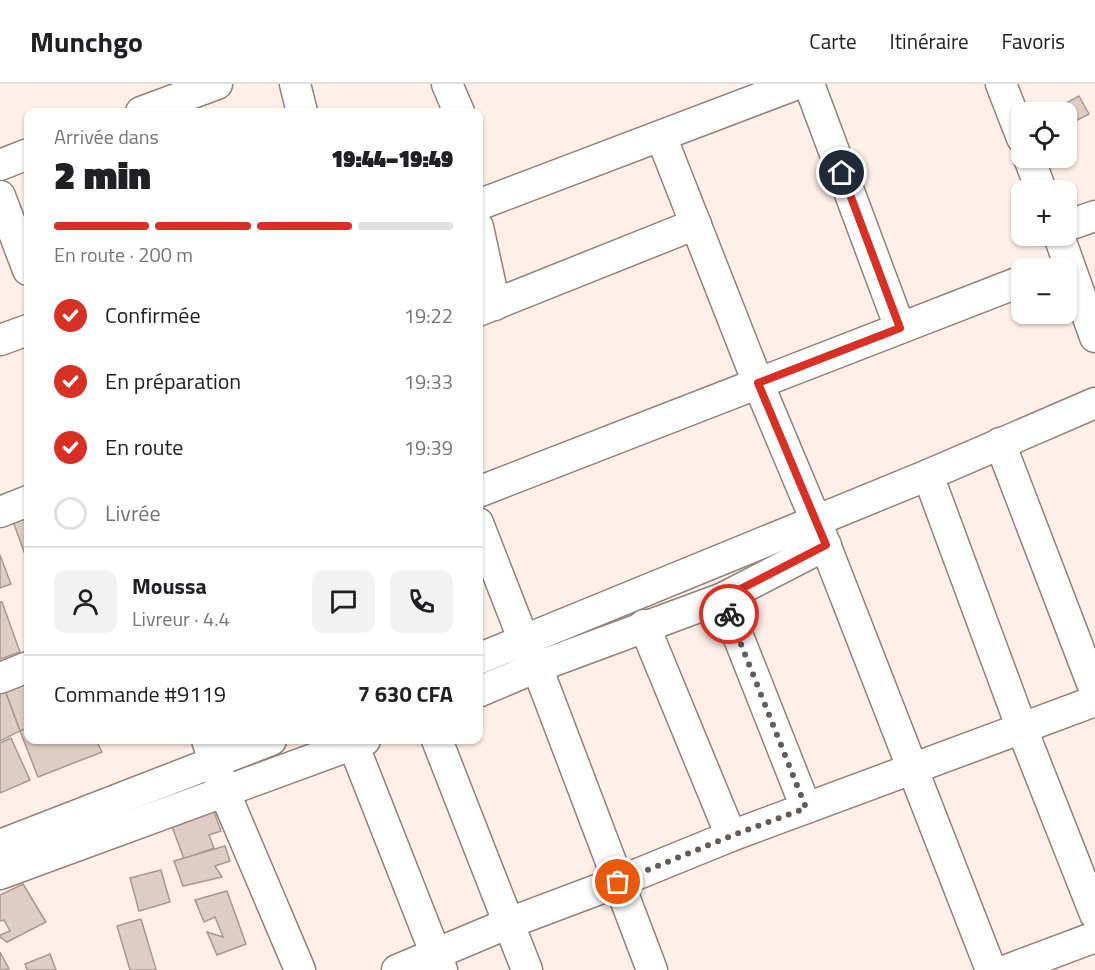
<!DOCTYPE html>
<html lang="fr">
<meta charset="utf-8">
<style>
:root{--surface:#fff;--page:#f2f2f2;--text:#202124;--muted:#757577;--line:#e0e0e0;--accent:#d93025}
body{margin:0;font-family:"Titillium Web",sans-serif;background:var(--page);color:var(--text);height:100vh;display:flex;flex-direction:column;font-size:22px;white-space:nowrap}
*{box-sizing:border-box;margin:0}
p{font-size:20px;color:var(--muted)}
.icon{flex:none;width:33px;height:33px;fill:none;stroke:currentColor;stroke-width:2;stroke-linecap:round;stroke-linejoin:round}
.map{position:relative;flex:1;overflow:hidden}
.sheet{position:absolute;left:24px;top:24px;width:459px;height:636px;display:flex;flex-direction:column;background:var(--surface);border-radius:12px;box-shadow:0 2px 4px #0004}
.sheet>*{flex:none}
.controls{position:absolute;left:1011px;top:18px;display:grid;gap:12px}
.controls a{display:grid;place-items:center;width:66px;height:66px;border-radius:12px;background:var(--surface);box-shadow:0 2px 4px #0004;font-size:30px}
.pin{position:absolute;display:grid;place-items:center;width:51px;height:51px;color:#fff;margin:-26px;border:3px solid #fff;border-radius:50%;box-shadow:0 2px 6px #0007}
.courier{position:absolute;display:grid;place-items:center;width:60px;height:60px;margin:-30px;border:4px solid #d93025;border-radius:50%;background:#fff;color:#222;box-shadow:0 2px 8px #0007}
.head em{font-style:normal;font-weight:800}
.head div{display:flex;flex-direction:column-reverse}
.head{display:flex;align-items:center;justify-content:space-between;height:102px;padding:0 30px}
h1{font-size:39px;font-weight:800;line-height:45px}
.bar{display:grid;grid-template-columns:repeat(4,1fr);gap:9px 6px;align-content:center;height:72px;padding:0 30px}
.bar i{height:8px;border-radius:4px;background:var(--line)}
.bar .active{background:var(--accent)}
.bar p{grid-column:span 4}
.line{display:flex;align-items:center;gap:15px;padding:0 30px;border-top:2px solid var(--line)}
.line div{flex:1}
.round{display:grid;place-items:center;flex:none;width:63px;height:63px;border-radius:12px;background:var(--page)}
ol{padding:0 30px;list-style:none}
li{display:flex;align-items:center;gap:18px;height:66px}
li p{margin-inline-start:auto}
li .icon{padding:6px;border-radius:50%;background:var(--accent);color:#fff;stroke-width:4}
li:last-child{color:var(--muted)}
li i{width:33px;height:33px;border:3px solid var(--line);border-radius:50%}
header{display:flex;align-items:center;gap:36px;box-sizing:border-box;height:84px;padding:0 30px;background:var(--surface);border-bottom:2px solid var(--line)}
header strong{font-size:28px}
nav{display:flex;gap:33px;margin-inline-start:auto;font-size:21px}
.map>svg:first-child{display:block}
.building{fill:#dfccc5;stroke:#a99791;stroke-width:1.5}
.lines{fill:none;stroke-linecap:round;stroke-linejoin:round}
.minor-casing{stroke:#918279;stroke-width:33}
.minor{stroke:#fff;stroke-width:30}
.done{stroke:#635b56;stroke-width:6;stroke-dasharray:0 10.8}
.route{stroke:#d93025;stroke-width:8}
</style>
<header>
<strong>Munchgo</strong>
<nav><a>Carte</a><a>Itinéraire</a><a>Favoris</a></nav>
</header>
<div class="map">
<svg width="1095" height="886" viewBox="0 0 1095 886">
<rect width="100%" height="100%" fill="#fef0e8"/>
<g class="building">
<path d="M 1079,12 L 1089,30 L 1066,42 L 1066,28 L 1051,27 Z"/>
<path d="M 28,422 L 28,479 L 10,429 Z"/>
<path d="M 0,471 L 11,500 L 0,504 Z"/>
<path d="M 0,518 L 2,518 L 20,568 L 0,575 Z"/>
<path d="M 28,596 L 28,644 L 20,647 L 4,604 Z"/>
<path d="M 4,604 L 20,647 L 0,657 L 0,606 Z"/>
<path d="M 28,644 L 28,656 L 96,656 L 102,668 L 38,693 L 20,647 Z"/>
<path d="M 11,654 L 30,696 L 0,709 L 0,659 Z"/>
<path d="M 212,722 L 221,747 L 209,751 L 214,764 L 184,775 L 170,737 Z"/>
<path d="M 225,762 L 230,777 L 215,782 L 222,793 L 183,802 L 174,777 Z"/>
<path d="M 161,786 L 170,818 L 139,827 L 130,794 Z"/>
<path d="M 23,800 L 46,838 L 7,858 L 0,853 L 0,851 L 10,847 L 4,836 L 0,837 L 0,811 Z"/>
<path d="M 227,807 L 246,860 L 217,871 L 207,848 L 223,853 L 215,833 L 204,838 L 195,816 Z"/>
<path d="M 141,835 L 156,885 L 154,886 L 130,886 L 117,842 Z"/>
<path d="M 0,868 L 9,885 L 0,886 Z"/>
<path d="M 50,870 L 56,886 L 27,886 L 25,880 Z"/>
</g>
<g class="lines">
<defs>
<g id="minor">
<path d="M 295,0 L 302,28"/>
<path d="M 447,0 L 459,28"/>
<path d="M 809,0 L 900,244"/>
<path d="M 1001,0 L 1022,54"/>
<path d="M 141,28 L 217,0"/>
<path d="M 661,52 L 758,299 L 816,437 L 991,886"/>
<path d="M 1029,74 L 1041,106"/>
<path d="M 0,81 L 28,70"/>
<path d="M 0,112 L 28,186"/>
<path d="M 478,121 L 797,0"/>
<path d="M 1066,142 L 1095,132"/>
<path d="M 478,143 L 495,221"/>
<path d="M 1059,152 L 1095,253"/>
<path d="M 478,227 L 696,140"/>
<path d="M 0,256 L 28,246"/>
<path d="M 1000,359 L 1095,607"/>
<path d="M 928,391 L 1022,645 L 1095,830"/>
<path d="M 478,408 L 1022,197"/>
<path d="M 0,428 L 28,417"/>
<path d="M 478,439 L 524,557 L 537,583 L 652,886"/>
<path d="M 723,514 L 806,724"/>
<path d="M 644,541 L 731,752"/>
<path d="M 478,575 L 928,391 L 1095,319"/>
<path d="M 0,594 L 28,583"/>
<path d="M 478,608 L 537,583 L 723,514 L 826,461"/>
<path d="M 207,656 L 224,707 L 300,886"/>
<path d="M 437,656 L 527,886"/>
<path d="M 353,660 L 442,886"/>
<path d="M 0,761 L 271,656"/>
<path d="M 0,790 L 365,656"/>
<path d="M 397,886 L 509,839 L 618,798 L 731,752 L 1095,617"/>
<path d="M 1007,886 L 1095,853"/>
</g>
</defs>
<use href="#minor" class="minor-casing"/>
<use href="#minor" class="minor"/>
</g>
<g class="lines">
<path class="done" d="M 618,798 L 731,752 L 806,724 L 729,530"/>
<path class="route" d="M 729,530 L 723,514 L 826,461 L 758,299 L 900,244 L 842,89"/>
</g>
</svg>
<div class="controls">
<a><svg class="icon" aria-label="locate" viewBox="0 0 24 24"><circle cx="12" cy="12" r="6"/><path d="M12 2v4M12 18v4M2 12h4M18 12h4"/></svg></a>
<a>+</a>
<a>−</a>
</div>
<div class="pin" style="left:618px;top:798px;background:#ea580c"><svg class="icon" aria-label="bag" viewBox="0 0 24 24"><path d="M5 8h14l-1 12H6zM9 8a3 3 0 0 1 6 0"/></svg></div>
<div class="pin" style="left:842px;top:89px;background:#1f2937"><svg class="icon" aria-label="home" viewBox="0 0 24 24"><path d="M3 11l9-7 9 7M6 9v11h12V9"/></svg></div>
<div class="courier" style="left:729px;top:530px"><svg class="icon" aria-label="bike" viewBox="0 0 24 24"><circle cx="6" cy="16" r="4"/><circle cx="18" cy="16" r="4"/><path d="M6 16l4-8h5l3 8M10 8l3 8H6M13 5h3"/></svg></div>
<section class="sheet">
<div class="head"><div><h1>2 min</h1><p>Arrivée dans</p></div><em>19:44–19:49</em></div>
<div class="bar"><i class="active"></i><i class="active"></i><i class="active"></i><i></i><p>En route · 200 m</p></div>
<ol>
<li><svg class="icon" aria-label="check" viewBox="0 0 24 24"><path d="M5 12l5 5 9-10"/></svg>Confirmée<p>19:22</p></li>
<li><svg class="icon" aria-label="check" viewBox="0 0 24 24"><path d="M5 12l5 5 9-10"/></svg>En préparation<p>19:33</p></li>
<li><svg class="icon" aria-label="check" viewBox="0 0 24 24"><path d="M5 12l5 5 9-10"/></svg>En route<p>19:39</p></li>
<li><i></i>Livrée</li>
</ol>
<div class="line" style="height:108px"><a class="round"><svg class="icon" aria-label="person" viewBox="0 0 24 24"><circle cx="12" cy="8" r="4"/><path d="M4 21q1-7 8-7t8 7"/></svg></a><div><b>Moussa</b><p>Livreur · 4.4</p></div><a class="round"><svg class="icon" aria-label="chat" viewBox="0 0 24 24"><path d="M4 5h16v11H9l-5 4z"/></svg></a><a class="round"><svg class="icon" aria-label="phone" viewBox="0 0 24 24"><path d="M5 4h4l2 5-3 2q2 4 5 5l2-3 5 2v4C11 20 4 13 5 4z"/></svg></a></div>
<div class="line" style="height:78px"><div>Commande #9119</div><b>7 630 CFA</b></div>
</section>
</div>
